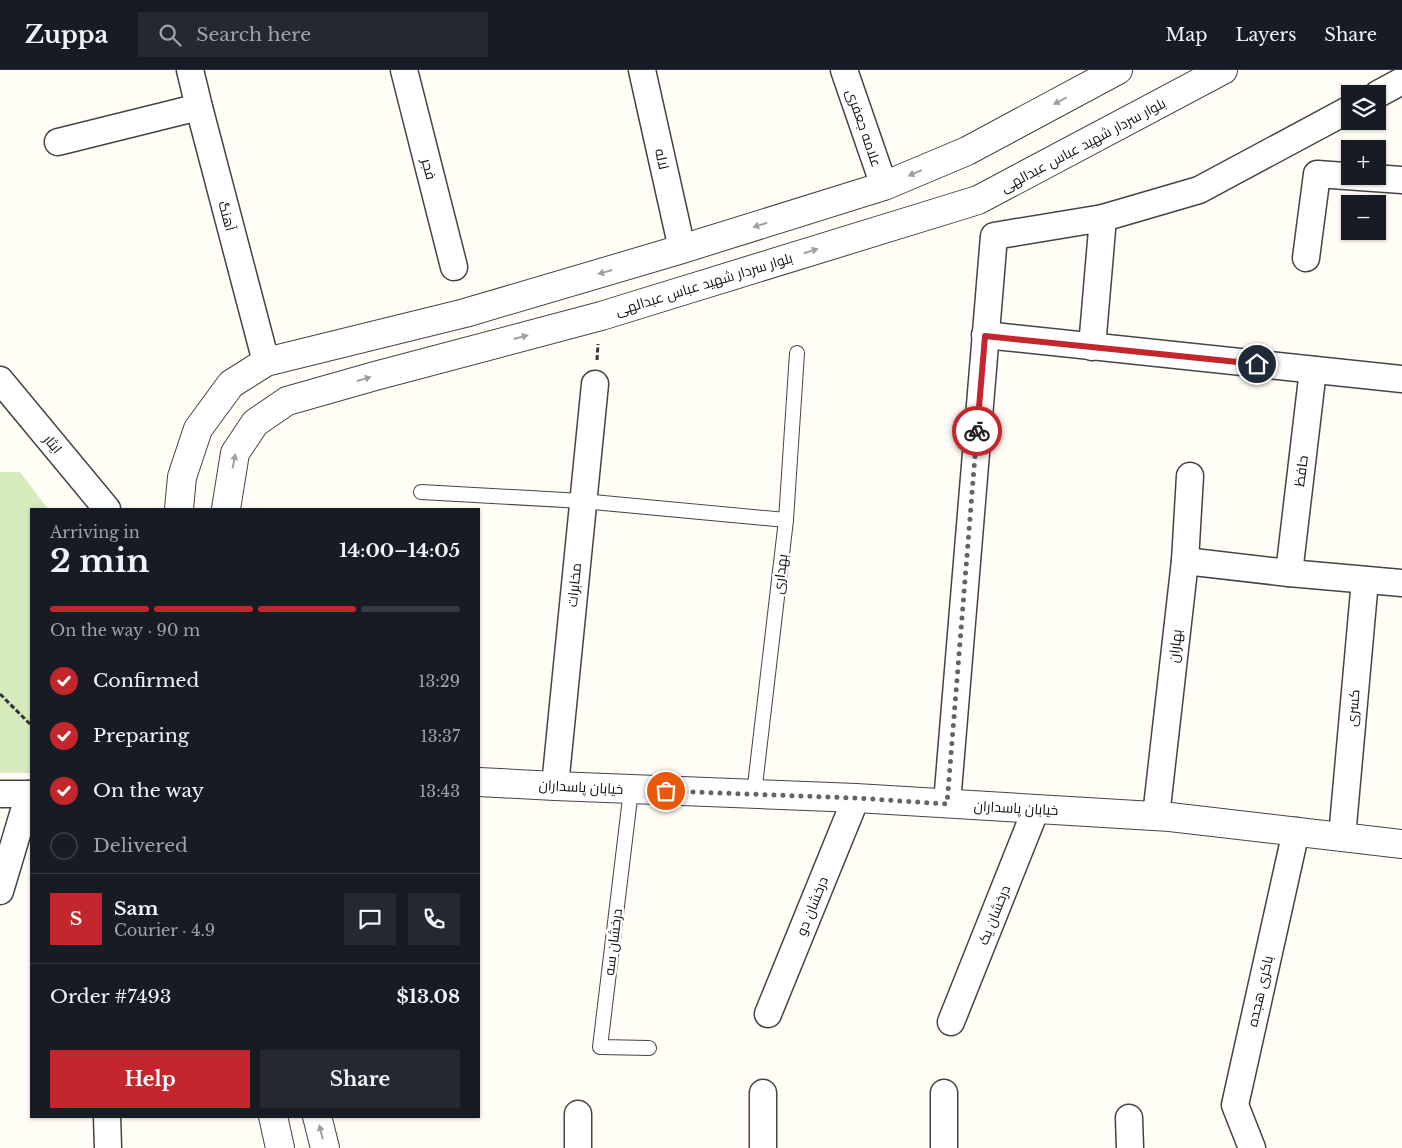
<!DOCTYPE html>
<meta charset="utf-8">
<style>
:root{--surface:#171b24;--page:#242831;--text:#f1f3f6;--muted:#9ea1a6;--line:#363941;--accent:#c4262e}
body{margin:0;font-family:"Libre Baskerville",Cairo,serif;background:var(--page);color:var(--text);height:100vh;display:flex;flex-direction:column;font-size:19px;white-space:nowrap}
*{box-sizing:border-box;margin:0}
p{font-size:16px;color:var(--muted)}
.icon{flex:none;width:28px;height:28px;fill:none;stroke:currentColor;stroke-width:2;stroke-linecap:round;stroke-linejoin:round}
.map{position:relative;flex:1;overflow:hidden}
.sheet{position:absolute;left:30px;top:438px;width:450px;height:610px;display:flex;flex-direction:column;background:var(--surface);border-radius:0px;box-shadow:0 1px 4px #0004}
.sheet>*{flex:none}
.tools{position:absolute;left:1341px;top:15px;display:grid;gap:10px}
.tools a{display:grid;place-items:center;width:45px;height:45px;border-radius:0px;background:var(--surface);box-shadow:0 1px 4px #0004;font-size:25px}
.pin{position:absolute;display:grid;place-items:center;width:42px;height:42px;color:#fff;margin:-21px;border:2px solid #fff;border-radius:50%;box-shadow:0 1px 5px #0007}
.courier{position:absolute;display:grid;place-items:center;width:50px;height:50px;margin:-25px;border:4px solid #c4262e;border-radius:50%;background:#fff;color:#222;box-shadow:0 1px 6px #0007}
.overview em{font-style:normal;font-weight:700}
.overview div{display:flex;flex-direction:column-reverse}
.overview{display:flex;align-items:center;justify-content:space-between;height:85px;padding:0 20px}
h1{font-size:32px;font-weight:700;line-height:38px}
.bar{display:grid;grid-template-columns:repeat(4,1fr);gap:8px 5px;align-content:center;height:60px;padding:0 20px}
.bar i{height:6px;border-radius:4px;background:var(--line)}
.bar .on{background:var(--accent)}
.bar p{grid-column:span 4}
.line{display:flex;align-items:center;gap:12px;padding:0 20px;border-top:1px solid var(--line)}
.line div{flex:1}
.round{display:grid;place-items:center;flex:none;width:52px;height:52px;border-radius:0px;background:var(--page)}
ol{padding:0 20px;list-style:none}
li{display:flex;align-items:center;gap:15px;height:55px}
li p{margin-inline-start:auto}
li .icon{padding:5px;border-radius:50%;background:var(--accent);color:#fff;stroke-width:4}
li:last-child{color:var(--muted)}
li i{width:28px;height:28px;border:2px solid var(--line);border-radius:50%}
.button{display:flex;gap:10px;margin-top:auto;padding:10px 20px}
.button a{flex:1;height:58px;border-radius:0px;background:var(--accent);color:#fff;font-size:20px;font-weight:700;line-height:58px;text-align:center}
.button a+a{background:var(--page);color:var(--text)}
header{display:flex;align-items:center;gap:30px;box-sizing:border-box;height:70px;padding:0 25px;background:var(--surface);border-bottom:1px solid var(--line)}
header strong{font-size:24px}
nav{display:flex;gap:28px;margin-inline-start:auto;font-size:18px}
.search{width:350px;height:45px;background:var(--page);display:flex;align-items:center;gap:12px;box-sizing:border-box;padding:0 18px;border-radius:0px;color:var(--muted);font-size:19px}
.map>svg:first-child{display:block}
.green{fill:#d5ebbd}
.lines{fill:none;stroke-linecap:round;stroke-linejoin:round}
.service-casing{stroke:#444;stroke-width:16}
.minor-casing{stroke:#444;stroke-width:29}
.tertiary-casing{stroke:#444;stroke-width:30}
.path{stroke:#333;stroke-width:3;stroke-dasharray:5 2.5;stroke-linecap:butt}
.service{stroke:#fff;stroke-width:14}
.minor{stroke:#fff;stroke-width:26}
.tertiary{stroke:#fff;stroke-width:28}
.oneway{fill:#a0a0a0}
.done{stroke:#646461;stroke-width:5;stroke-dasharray:0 9}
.route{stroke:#c4262e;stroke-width:6}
.labels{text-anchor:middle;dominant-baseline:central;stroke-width:5;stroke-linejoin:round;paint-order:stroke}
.street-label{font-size:14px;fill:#111;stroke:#fff}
</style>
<header>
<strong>Zuppa</strong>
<div class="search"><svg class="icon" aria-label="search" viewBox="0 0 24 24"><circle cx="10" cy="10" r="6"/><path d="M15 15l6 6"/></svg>Search here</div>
<nav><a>Map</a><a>Layers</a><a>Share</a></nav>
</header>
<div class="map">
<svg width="1402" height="1078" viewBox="0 0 1402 1078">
<rect width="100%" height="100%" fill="#fffdf5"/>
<path class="green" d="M 0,402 L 20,402 L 48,439 L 31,439 L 31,703 L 0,703 Z"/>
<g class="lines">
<defs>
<g id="service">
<path d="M 421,422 L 582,431 L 786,450"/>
<path d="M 631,720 L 600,977 L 649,978"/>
<path d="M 754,724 L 786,450 L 797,283"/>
</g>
<g id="minor">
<path d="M 190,0 L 199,37 L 266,292"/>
<path d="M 404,0 L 454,197"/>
<path d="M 642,0 L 682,179"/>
<path d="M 844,0 L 884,116"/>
<path d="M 1378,24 L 1402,11"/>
<path d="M 58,72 L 199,37"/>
<path d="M 1306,188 L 1317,104 L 1402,110"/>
<path d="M 985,265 L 1402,309"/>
<path d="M 1092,277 L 1103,148"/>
<path d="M 0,310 L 107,439"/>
<path d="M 1185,491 L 1289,503 L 1402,513"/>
<path d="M 1289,503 L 1313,300"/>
<path d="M 555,716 L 595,314"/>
<path d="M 0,724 L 31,724"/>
<path d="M 947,733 L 994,166 L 1103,148 L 1199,120 L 1350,39"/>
<path d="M 1156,746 L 1185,491 L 1190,406"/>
<path d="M 1342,767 L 1365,510"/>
<path d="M 0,821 L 29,724"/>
<path d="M 768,944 L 856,728"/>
<path d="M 951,952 L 1036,739"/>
<path d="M 944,1023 L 944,1078"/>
<path d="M 578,1044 L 578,1078"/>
<path d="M 107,1046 L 108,1078"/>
<path d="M 1129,1048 L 1130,1078"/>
<path d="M 763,1078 L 763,1023"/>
<path d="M 1252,1078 L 1235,1035 L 1296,761"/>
</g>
<g id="tertiary">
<path d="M 179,439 L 182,407 L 198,359 L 231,314 L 266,292 L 465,243 L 682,179 L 884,116 L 967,81 L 1118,0"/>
<path d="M 226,439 L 235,383 L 255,353 L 287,331 L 375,306 L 601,246 L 978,130 L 1223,0"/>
<path d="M 479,712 L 555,716 L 856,728 L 1170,747 L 1402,774"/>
<path d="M 273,1046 L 280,1078"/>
<path d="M 317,1046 L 325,1078"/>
</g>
</defs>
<use href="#service" class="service-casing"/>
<use href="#minor" class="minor-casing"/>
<use href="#tertiary" class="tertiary-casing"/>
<g class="path">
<path d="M 597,290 L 598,274"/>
<path d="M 0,624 L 31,655"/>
</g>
<use href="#service" class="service"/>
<use href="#minor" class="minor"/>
<use href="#tertiary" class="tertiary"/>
</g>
<defs><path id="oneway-solid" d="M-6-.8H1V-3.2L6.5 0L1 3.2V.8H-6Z" transform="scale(1.25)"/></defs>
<g class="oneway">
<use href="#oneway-solid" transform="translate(1060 31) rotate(152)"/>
<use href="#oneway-solid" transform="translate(915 103) rotate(157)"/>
<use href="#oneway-solid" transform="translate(760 155) rotate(163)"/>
<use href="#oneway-solid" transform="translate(811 181) rotate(-17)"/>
<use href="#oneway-solid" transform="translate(605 202) rotate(164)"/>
<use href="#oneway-solid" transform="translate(521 267) rotate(-15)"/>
<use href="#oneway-solid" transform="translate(364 309) rotate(-16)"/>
<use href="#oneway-solid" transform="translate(234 391) rotate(-79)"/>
<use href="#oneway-solid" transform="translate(321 1062) rotate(-104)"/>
</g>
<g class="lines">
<path class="done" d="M 666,721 L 856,728 L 947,734 L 977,361"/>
<path class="route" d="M 977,361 L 985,266 L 1257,294"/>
</g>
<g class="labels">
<g class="street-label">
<text transform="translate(864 58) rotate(71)">علامه جعفری</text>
<text transform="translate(1083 75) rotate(-28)">بلوار سردار شهید عباس عبدالهی</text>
<text transform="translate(662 89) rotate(78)">لاله</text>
<text transform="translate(429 99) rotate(76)">فجر</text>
<text transform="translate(227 146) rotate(75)">آهنگ</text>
<text transform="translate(704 214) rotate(-17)">بلوار سردار شهید عباس عبدالهی</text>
<text transform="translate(53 374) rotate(50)">ایثار</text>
<text transform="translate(1301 401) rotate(-83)">حافظ</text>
<text transform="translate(780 504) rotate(-83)">بهداری</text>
<text transform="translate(574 515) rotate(-84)">مخابرات</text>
<text transform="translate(1175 576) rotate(-84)">بهاران</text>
<text transform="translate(1353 638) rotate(-85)">کسری</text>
<text transform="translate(581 717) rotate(3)">خیابان پاسداران</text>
<text transform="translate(1016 738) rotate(3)">خیابان پاسداران</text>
<text transform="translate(812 836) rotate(-68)">درخشان دو</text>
<text transform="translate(994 845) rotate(-68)">درخشان یک</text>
<text transform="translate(613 872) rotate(-83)">درخشان سه</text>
<text transform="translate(1260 921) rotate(-77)">باکری هجده</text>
</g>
</g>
</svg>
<div class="tools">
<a><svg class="icon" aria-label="layers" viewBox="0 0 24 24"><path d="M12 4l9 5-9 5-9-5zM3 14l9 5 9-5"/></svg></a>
<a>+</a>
<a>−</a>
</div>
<div class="pin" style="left:666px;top:721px;background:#ea580c"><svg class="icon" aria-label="bag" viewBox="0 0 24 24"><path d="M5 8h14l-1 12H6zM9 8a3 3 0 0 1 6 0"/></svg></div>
<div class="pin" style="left:1257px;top:294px;background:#1f2937"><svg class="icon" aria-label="home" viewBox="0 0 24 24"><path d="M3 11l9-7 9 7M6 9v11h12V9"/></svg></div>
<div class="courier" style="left:977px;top:361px"><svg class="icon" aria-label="bike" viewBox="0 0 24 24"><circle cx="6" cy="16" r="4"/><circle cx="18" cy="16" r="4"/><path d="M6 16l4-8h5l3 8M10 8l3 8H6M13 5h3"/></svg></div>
<section class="sheet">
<div class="overview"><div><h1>2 min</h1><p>Arriving in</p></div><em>14:00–14:05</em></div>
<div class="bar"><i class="on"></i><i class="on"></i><i class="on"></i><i></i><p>On the way · 90 m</p></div>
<ol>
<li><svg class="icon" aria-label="check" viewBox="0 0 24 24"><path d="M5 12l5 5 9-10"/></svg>Confirmed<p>13:29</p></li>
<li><svg class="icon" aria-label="check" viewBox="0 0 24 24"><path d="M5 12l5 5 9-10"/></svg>Preparing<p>13:37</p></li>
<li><svg class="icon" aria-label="check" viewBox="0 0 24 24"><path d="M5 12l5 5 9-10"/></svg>On the way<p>13:43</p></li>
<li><i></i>Delivered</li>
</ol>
<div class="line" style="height:90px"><b class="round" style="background:var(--accent);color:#fff">S</b><div><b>Sam</b><p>Courier · 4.9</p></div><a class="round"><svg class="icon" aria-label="chat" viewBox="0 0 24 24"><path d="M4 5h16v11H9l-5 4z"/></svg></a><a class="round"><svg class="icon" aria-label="phone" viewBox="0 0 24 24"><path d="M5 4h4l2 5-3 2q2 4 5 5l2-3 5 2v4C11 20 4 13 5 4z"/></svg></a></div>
<div class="line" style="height:65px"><div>Order #7493</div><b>$13.08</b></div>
<div class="button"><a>Help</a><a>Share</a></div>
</section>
</div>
